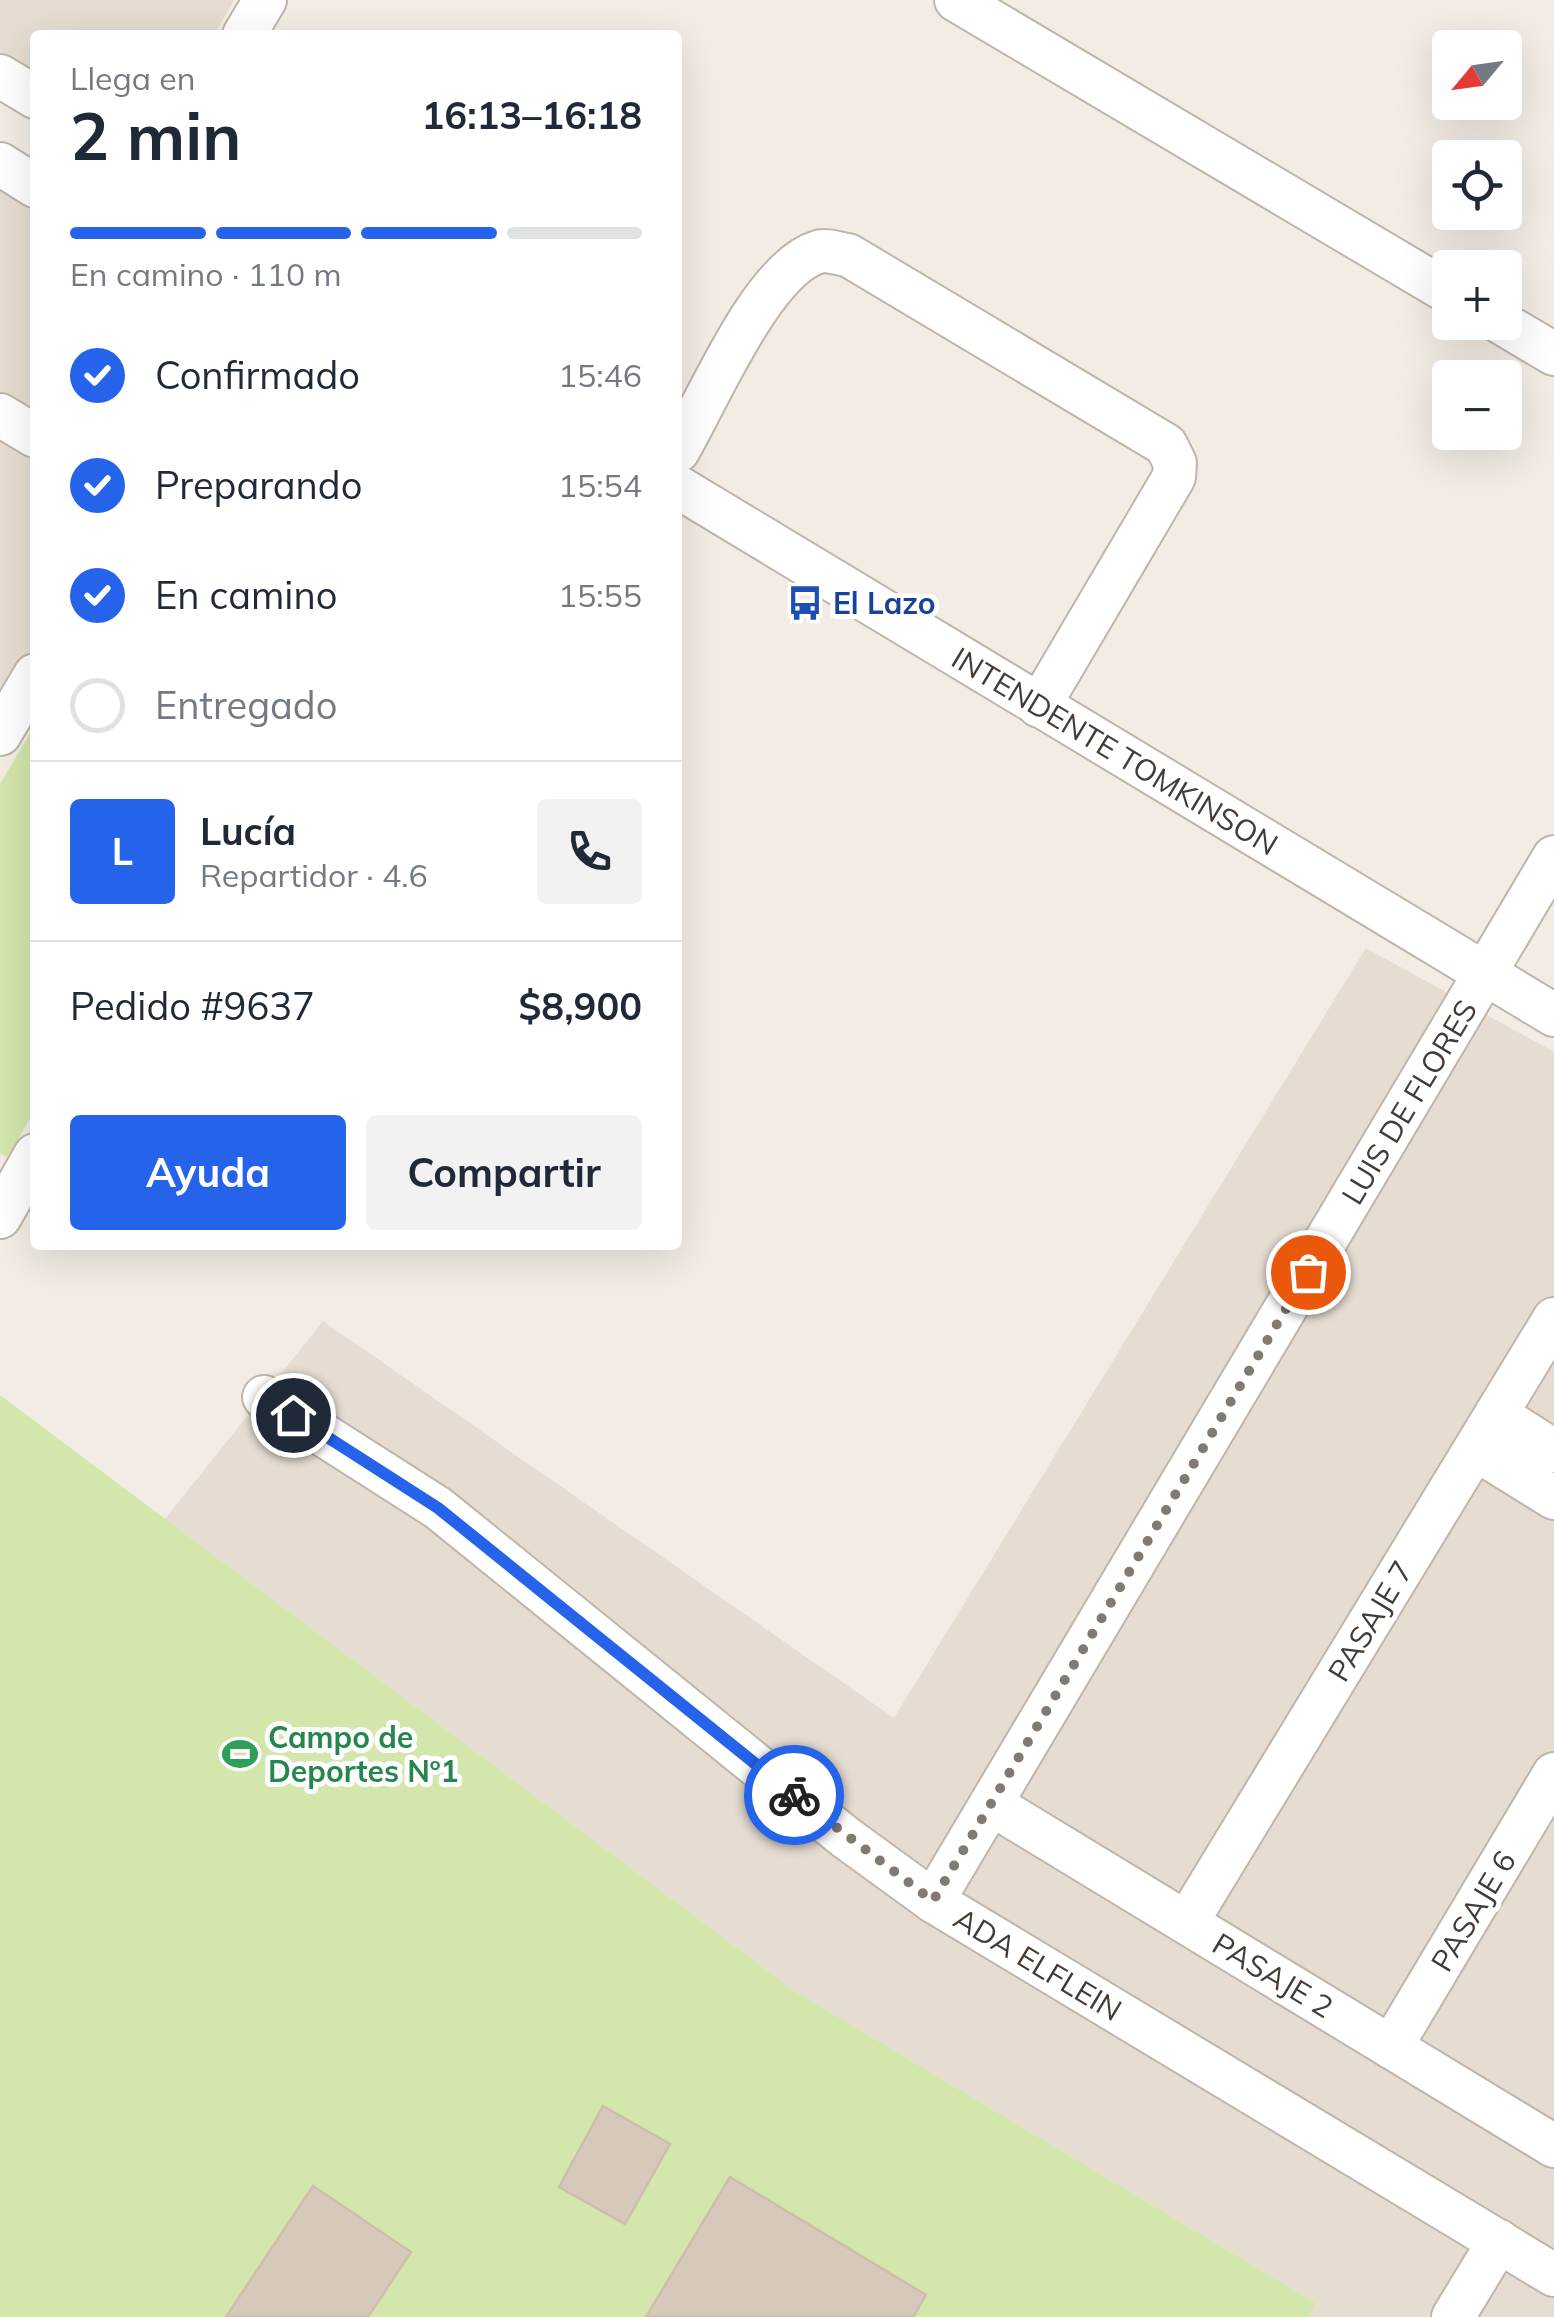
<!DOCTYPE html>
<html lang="es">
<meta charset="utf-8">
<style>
:root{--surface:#fff;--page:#f2f2f3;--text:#1f2937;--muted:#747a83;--line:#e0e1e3;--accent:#2563eb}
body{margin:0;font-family:Mulish,sans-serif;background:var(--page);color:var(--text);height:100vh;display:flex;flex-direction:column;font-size:38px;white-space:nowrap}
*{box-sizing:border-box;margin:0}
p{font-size:32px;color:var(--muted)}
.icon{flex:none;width:55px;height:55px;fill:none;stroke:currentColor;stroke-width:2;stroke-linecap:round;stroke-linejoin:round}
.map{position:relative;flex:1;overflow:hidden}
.side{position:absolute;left:30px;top:30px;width:652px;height:1220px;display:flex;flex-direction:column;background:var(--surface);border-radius:10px;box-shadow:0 10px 40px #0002}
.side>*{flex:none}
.needle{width:65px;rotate:241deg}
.controls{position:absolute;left:1432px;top:30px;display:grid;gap:20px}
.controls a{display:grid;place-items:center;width:90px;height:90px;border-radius:10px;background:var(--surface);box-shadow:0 10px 40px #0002;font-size:50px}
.pin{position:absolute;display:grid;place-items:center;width:85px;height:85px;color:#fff;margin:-42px;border:5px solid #fff;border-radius:50%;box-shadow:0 2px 10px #0007}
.courier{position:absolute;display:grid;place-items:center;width:100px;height:100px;margin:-50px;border:8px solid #2563eb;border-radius:50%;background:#fff;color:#222;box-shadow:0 2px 12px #0007}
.overview em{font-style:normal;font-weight:700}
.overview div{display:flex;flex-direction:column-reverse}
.overview{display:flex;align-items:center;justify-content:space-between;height:170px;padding:0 40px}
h1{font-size:65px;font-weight:700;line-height:75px}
.bar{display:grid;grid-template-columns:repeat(4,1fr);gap:15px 10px;align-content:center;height:120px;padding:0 40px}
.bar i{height:12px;border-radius:8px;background:var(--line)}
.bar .on{background:var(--accent)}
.bar p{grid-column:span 4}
.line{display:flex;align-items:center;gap:25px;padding:0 40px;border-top:2px solid var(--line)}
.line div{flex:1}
.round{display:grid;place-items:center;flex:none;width:105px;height:105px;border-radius:10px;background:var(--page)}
ol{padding:0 40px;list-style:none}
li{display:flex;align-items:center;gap:30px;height:110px}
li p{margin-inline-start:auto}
li .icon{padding:10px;border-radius:50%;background:var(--accent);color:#fff;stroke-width:4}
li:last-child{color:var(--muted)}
li i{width:55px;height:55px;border:5px solid var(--line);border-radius:50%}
.primary-button{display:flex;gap:20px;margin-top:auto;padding:20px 40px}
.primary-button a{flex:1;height:115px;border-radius:10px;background:var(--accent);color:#fff;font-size:40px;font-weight:700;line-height:115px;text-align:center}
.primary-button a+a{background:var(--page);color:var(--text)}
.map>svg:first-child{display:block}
.residential{fill:#e6ddd2}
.green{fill:#d3e6ac}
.building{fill:#d6c9bc;stroke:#cebdac;stroke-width:2.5}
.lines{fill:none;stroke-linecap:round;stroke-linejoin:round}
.minor-casing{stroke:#c0b5a9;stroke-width:46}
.minor{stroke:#fff;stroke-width:42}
.done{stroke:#817a72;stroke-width:10;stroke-dasharray:0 18}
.route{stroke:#2563eb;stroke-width:12}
.labels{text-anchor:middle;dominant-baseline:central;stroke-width:10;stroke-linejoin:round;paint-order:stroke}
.transit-label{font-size:30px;font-weight:bold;fill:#164399;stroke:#fff;text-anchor:start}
.street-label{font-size:30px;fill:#443c34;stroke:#fff}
.leisure-label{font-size:30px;font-weight:bold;fill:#27864d;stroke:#fff;text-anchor:start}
</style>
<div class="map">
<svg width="1554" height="2317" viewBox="0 0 1554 2317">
<rect width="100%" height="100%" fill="#f2ece4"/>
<g class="residential">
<path d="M 0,0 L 234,0 L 214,35 L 35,35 L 35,73 L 0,52 Z"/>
<path d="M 0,177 L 35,197 L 35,641 L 0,700 Z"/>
<path d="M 1366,948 L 1554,1052 L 1554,2317 L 1308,2317 L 1316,2303 L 793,1990 L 165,1519 L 323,1321 L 894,1718 Z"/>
</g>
<g class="green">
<path d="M 35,725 L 35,1111 L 7,1157 L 0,1153 L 0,784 Z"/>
<path d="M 0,1395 L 793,1990 L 1316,2303 L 1308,2317 L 0,2317 Z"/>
</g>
<g class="building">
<path d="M 603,2106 L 670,2144 L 625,2224 L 559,2187 Z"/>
<path d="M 730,2177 L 926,2295 L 913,2317 L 646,2317 Z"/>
<path d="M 313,2186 L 411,2252 L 368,2317 L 226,2317 Z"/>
</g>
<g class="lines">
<defs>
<g id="minor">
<path d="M 956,0 L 1450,293"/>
<path d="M 244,35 L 265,0"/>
<path d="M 0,76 L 35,97"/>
<path d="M 0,164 L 35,186"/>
<path d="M 1500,322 L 1554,354"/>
<path d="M 0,415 L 35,436"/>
<path d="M 678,451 C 708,400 762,269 818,252 C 826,249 839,254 848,255 L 1166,445 L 1175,463 L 1174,477 L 1039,706"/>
<path d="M 678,487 L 1554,1015"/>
<path d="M 0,734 L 35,675"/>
<path d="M 0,1217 L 35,1155"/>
<path d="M 264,1397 L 438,1508 L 845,1837 L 933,1901 L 1554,2275"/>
<path d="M 1496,1414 L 1554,1451"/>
<path d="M 1475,1449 L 1554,1498"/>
<path d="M 991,1804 L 1554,2146"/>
<path d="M 933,1901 L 1554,857"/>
<path d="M 1187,1922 L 1554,1319"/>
<path d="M 1391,2047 L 1554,1774"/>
<path d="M 1453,2317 L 1499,2241"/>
</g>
</defs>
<use href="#minor" class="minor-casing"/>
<use href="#minor" class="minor"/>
</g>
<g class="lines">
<path class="done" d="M 794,1795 L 933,1901 L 1308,1272"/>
<path class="route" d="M 293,1415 L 438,1508 L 794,1795"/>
</g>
<defs>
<symbol id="bus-bare" viewBox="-9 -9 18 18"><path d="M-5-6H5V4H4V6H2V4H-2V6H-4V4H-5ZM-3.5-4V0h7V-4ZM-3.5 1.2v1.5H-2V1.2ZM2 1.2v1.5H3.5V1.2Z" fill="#1a4fb4" stroke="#fff" stroke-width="2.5" paint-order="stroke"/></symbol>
<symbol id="stadium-bare" viewBox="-9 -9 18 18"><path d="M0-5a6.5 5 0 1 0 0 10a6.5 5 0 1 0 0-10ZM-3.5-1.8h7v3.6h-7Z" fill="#2e9e5b" stroke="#fff" stroke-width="2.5" paint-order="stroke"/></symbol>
</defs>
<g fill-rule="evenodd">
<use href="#bus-bare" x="780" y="578" width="50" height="50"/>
<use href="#stadium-bare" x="215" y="1729" width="50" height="50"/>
</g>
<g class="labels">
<g class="transit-label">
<text x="833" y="603">El Lazo</text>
</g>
<g class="street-label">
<text transform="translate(1115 751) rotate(31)">INTENDENTE TOMKINSON</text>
<text transform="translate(1409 1102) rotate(-59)">LUIS DE FLORES</text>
<text transform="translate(1370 1621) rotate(-59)">PASAJE 7</text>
<text transform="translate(1473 1911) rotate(-59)">PASAJE 6</text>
<text transform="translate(1038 1964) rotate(31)">ADA ELFLEIN</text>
<text transform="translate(1273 1975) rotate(31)">PASAJE 2</text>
</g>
<g class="leisure-label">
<text x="268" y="1737">Campo de<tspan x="268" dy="34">Deportes Nº1</tspan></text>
</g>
</g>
</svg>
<div class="controls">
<a><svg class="needle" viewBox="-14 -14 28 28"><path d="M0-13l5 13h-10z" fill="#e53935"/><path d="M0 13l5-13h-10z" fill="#747a83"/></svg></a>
<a><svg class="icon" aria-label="locate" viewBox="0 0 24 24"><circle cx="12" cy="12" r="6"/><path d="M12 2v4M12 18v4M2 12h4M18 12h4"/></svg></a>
<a>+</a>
<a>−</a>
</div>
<div class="pin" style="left:1308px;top:1272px;background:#ea580c"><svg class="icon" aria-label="bag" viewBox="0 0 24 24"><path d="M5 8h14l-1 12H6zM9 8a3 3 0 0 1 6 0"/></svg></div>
<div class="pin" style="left:293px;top:1415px;background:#1f2937"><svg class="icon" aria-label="home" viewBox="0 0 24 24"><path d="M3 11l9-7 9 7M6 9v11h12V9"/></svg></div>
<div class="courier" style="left:794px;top:1795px"><svg class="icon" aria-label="bike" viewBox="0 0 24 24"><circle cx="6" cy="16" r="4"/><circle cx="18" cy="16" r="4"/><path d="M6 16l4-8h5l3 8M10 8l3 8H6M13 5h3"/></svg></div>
<section class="side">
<div class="overview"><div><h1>2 min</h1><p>Llega en</p></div><em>16:13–16:18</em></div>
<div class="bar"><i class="on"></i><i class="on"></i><i class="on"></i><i></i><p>En camino · 110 m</p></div>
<ol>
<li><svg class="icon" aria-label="check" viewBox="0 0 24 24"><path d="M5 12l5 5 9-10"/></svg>Confirmado<p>15:46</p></li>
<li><svg class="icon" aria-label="check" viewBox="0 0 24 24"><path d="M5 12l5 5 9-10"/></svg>Preparando<p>15:54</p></li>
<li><svg class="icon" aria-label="check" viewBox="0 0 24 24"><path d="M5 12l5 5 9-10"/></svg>En camino<p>15:55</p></li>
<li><i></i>Entregado</li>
</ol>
<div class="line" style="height:180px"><b class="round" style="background:var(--accent);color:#fff">L</b><div><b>Lucía</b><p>Repartidor · 4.6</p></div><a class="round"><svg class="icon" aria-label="phone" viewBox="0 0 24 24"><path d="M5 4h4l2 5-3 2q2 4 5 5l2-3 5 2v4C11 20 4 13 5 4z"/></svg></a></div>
<div class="line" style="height:130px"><div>Pedido #9637</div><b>$8,900</b></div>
<div class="primary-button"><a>Ayuda</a><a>Compartir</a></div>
</section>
</div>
